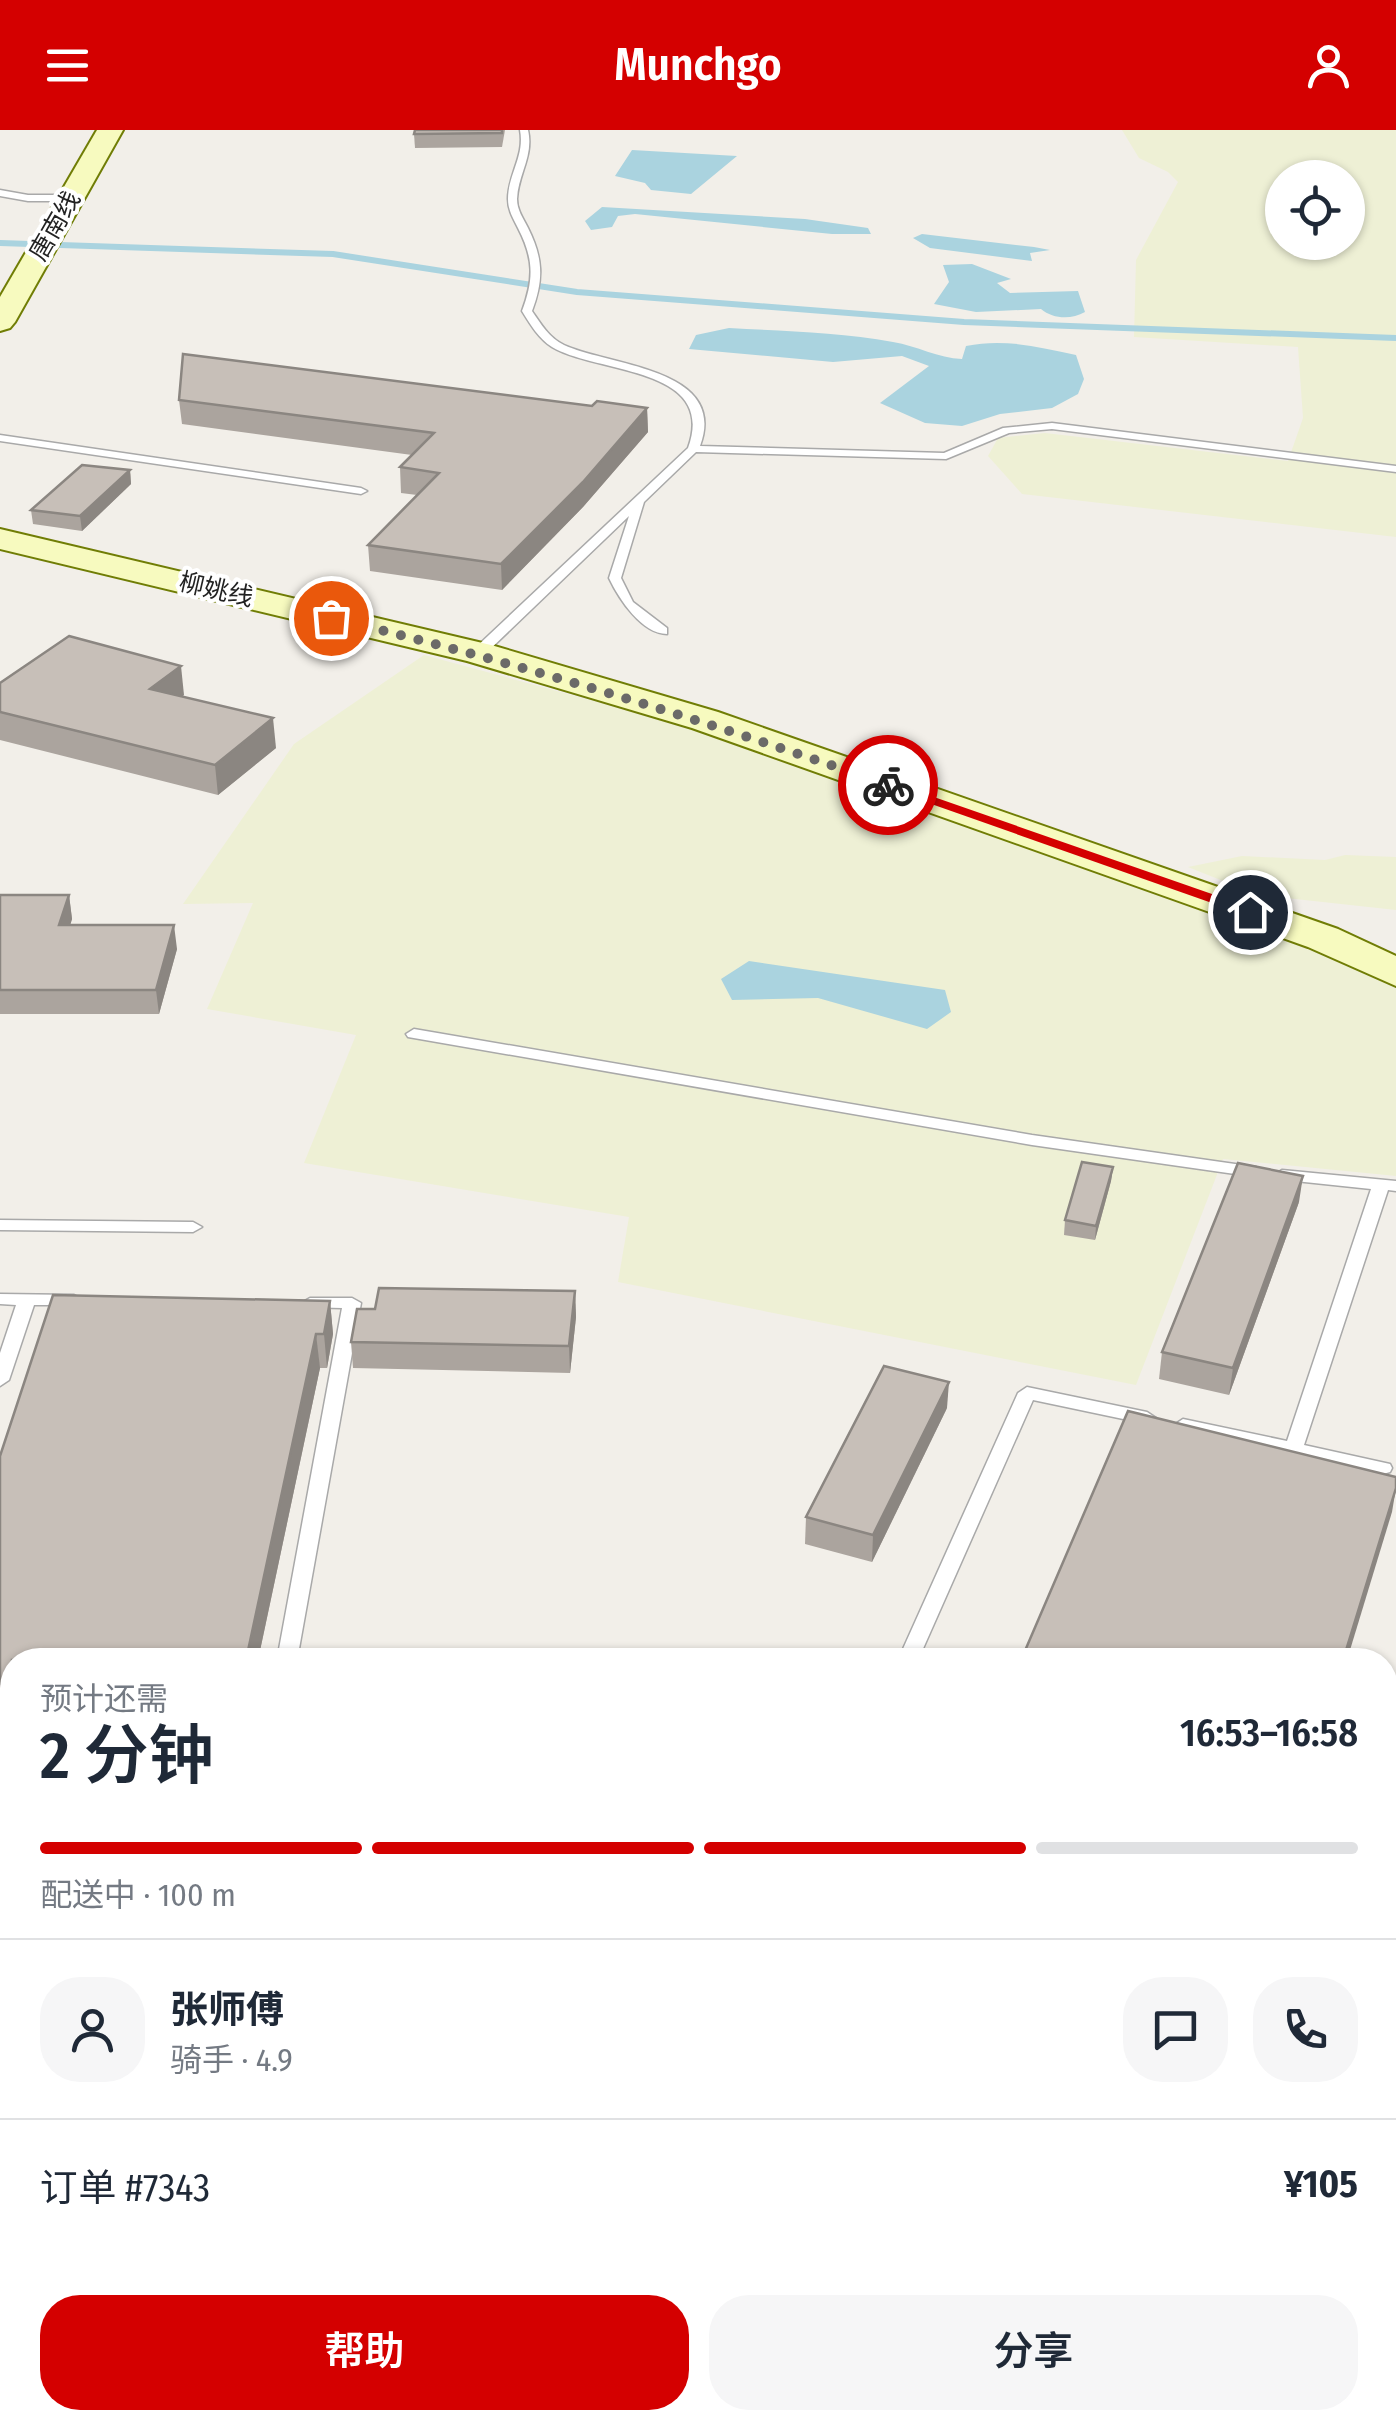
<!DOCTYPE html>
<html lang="zh">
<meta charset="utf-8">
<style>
:root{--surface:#fff;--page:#f6f6f7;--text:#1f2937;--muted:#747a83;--line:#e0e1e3;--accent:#d40000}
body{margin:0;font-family:"Fira Sans Condensed","Noto Sans SC",sans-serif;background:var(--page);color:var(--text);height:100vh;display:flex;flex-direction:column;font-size:38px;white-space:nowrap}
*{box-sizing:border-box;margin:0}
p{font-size:32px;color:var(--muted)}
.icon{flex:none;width:55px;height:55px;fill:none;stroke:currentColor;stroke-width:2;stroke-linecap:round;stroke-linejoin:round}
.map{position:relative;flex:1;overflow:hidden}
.drawer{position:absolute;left:0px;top:1518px;width:1398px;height:782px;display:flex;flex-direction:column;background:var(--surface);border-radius:40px 40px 0 0;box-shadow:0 2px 8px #0004}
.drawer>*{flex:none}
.controls{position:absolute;left:1265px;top:30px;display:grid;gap:20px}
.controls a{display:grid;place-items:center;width:100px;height:100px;border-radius:50%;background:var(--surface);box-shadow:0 2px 8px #0004;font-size:50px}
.pin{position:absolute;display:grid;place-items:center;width:85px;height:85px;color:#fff;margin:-42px;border:5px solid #fff;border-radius:50%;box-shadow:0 2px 10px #0007}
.courier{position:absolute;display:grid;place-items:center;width:100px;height:100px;margin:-50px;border:8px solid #d40000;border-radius:50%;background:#fff;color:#222;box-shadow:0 2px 12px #0007}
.head em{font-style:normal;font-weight:600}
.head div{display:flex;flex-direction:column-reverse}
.head{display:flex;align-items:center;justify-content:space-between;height:170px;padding:0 40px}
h1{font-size:65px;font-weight:600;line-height:75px}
.bar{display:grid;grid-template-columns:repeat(4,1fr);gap:15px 10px;align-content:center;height:120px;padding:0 40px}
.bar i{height:12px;border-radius:8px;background:var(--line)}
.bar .active{background:var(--accent)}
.bar p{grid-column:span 4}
.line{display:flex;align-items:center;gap:25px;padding:0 40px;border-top:2px solid var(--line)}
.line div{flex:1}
.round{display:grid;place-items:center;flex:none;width:105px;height:105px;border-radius:40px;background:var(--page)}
.button{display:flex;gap:20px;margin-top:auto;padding:20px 40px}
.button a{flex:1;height:115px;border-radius:40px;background:var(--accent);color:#fff;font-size:40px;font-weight:600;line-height:115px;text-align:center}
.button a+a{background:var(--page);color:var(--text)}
header{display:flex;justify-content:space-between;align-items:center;height:130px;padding:0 40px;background:var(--accent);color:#fff;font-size:45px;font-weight:600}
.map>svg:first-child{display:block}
.farmland{fill:#eef0d5;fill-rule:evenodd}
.water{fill:#aad3df}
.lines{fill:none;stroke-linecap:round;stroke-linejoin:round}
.stream{stroke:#aad3df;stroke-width:6}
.lane-casing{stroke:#a9a9a9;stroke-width:3}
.street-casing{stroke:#a9a9a9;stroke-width:4}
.secondary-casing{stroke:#707d05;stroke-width:4}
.lane{fill:#fff;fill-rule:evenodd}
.street{fill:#fff;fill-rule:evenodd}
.secondary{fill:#f7fabf;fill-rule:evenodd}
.wall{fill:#aba49e}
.shaded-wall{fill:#8b8681}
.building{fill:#c7bfb8;stroke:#8b8681;stroke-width:2.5}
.route{fill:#d40000}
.done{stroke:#6b6a68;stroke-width:10;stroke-dasharray:0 18}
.labels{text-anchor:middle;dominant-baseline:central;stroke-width:8;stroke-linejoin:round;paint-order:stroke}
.far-street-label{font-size:25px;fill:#222;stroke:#fff}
</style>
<header><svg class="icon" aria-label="menu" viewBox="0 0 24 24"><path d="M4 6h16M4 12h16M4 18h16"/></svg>Munchgo<svg class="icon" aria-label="person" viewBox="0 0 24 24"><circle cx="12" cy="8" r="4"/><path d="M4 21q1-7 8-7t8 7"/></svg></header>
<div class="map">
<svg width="1396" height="2299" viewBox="0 0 1396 2299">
<rect width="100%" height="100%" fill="#f2efe9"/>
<g class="farmland">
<path d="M 1122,0 L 1396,0 L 1396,407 L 1022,364 L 988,326 L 998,308 L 1045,303 L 1288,331 L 1303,288 L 1298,217 L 1134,207 L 1136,130 L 1178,52 L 1168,42 L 1139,28 ZM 1282,48 L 1348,48 L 1348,112 L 1282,112 Z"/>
<path d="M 424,525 L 726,607 L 1337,826 L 1396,858 L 1396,1046 L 1223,1029 L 1136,1255 L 618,1152 L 629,1087 L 304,1033 L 356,905 L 207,879 L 253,773 L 183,774 L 294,614 Z"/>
<path d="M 1345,725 L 1396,727 L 1396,780 L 1258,765 L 1188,737 L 1242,726 L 1325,730 Z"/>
<path d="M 1396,2071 L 1396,2299 L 536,2299 L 576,2288 L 1385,2288 L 1385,2073 Z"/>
</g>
<g class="water">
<path d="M 632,20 L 737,26 L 691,64 L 651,60 L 645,53 L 615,46 Z"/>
<path d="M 602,77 L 805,89 L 868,98 L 871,104 L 832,104 L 635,84 L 618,86 L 612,97 L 591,100 L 585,91 Z"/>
<path d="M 922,104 L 1034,117 L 1050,120 L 1030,123 L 1032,131 L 930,118 L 913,108 Z"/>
<path d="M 972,134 L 1011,149 L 997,153 L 1010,163 L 1078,161 L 1085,182 C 1071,190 1053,189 1041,179 L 976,182 L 934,174 L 949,152 L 943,135 Z"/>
<path d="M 729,198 C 783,201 839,202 893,212 C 917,216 938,228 962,229 L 966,216 C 1004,208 1039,217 1076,225 L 1084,249 L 1078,264 L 1052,278 L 1000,284 L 962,296 L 925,293 L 880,273 L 929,236 L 902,226 L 833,232 L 689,219 L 696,205 Z"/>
<path d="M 749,831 L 945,860 L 951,882 L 927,899 L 818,868 L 732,870 L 721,849 Z"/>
</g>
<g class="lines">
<path class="stream" d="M 0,113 L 333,124 L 577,162 L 964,192 L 1396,208"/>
<defs>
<g id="lane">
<path d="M 520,0 L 528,0 C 534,26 518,44 517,69 C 517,80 523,88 528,98 C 543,128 544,149 532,181 C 541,194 549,208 564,215 C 609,236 729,238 700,316 L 944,323 L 1003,298 L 1052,293 L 1396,336 L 1396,342 L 1052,299 L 1009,303 L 946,329 L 696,322 L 644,372 L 621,448 L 633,472 L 667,498 L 667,504 C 642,504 619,469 609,448 L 629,386 L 483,526 L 473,526 L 473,520 L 688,318 C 718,236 597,244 552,217 C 539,209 530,194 522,181 C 534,149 534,129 518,98 C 513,88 508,80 508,69 C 508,44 525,26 520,0 Z"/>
<path d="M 0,60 L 28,65 L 71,65 L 76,68 L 71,71 L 28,71 L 0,66 Z"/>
<path d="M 0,305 L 361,358 L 367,361 L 361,364 L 0,311 Z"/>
<path d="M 414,899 L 1032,1005 L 1256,1037 L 1264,1042 L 1256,1047 L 1032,1015 L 408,907 L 406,904 Z"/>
<path d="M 1282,1040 L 1396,1051 L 1396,1061 L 1388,1060 L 1304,1315 L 1390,1334 L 1392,1338 L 1390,1342 L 1383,1344 L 1183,1301 L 1174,1295 L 1183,1289 L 1287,1311 L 1371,1059 L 1276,1049 L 1274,1045 Z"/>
<path d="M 0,1090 L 193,1092 L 202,1097 L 193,1102 L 0,1100 Z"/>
<path d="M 0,1164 L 74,1165 L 83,1170 L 74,1175 L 34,1175 L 9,1250 L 0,1256 L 0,1223 L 16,1175 L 0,1174 Z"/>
<path d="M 310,1168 L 352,1168 L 361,1173 L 297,1530 L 277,1530 L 342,1178 L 304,1177 L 301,1173 Z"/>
<path d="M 1027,1257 L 1147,1282 L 1156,1288 L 1147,1294 L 1033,1270 L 918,1530 L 898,1530 L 1018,1263 Z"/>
<rect x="0" y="1637" width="12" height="16"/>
<path d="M 1396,1723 L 1396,1745 L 1385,1750 L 1385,1728 Z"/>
</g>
<g id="street">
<path d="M 1396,2023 L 1396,2065 L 1385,2067 L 1385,2025 Z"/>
<path d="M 374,2288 L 466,2288 L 461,2299 L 369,2299 Z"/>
</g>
<g id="secondary">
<path d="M 97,0 L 123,0 L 15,192 L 10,198 L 0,201 L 0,167 Z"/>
<path d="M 0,399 L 491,515 L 718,582 L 1338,799 L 1396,826 L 1396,856 L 1308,817 L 692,598 L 467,531 L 0,419 Z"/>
</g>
</defs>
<use href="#lane" class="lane-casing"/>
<use href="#street" class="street-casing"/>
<use href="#secondary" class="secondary-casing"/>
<use href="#lane" class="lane"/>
<use href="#street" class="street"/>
<use href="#secondary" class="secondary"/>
</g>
<g class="wall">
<path d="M 505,0 L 502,17 L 415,18 L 414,4 Z"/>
<path d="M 179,270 L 647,278 L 648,302 L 583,377 L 502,460 L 370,441 L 368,415 L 417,365 L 401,363 L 400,337 L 412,325 L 182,294 Z"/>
<path d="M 130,340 L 131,354 L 82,401 L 33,394 L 31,380 Z"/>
<path d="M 0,553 L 184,565 L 182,566 L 276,618 L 218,665 L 0,610 Z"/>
<path d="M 0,765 L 69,765 L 72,789 L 70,795 L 177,819 L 159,884 L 0,884 Z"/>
<path d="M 1113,1037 L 1111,1051 L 1095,1110 L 1064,1105 L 1065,1090 Z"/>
<path d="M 1299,1072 L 1229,1265 L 1159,1249 L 1162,1222 Z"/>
<path d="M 575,1161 L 576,1187 L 570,1243 L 353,1238 L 351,1212 L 375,1179 Z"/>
<path d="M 330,1171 L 333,1204 L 327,1238 L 320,1238 L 258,1530 L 12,1530 L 12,1589 L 0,1589 L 0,1326 Z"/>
<path d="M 947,1278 L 872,1432 L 805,1414 L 806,1387 Z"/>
<rect x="0" y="1667" width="12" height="544"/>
</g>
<g class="shaded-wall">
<path d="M 647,278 L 648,302 L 583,377 L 502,460 L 501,434 Z"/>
<path d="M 130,340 L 131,354 L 82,401 L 80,386 Z"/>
<path d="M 181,536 L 184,565 L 154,588 L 150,559 Z"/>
<path d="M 273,588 L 276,618 L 218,665 L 215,635 Z"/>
<path d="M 69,765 L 72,789 L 63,819 L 59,795 Z"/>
<path d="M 174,795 L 177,819 L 159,884 L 156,860 Z"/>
<path d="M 1113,1037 L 1111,1051 L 1095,1110 L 1096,1096 Z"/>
<path d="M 1303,1046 L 1299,1072 L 1229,1265 L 1233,1238 Z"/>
<path d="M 575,1161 L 576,1187 L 570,1243 L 569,1216 Z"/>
<path d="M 330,1171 L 333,1204 L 327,1238 L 324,1204 Z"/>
<path d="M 316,1204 L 320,1238 L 258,1530 L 246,1530 Z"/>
<path d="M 949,1252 L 947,1278 L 872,1432 L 873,1405 Z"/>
<path d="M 1396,1358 L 1392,1382 L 1347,1530 L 1343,1530 Z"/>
</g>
<g class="building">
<path d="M 415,0 L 502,0 L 502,3 L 414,4 Z"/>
<path d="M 183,224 L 592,276 L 597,271 L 647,278 L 583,352 L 501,434 L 368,415 L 439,343 L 400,337 L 434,303 L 179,270 Z"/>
<path d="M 82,335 L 130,340 L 80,386 L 31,380 Z"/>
<path d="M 69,506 L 181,536 L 150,559 L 273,588 L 215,635 L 0,582 L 0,553 Z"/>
<path d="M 0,765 L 69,765 L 59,795 L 174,795 L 156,860 L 0,860 Z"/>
<path d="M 1082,1032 L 1113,1037 L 1096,1096 L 1065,1090 Z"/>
<path d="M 1238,1033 L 1303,1046 L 1233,1238 L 1162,1222 Z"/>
<path d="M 379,1158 L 575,1161 L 569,1216 L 351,1212 L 357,1179 L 375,1179 Z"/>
<path d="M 53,1165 L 330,1171 L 324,1204 L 316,1204 L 246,1530 L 12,1530 L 12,1554 L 0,1554 L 0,1326 Z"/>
<path d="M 884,1236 L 949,1252 L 873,1405 L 806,1387 Z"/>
<path d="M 1128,1281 L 1396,1347 L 1396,1358 L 1343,1530 L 1021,1530 Z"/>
<rect x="0" y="1667" width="12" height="509"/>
</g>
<path class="route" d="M 888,651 L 1255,779 L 1257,782 L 1246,785 L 883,657 L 881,655 Z"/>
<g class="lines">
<path class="done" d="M 331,488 C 520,533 704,590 888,655"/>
</g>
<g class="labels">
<g class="far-street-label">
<text transform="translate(55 96) rotate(-60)">唐南线</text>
<text transform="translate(216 460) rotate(13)">柳姚线</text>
</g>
</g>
</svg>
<div class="controls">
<a><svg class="icon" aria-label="locate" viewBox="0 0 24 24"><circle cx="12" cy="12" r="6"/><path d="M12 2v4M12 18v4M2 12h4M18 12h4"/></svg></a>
</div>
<div class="pin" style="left:331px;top:488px;background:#ea580c"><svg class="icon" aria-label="bag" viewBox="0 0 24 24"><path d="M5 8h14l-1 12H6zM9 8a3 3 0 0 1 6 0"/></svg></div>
<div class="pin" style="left:1250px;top:782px;background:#1f2937"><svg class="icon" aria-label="home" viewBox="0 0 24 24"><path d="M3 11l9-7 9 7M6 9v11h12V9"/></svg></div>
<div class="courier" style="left:888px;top:655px"><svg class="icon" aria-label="bike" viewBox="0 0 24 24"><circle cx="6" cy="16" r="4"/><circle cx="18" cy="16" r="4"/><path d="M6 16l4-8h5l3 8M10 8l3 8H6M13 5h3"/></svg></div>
<section class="drawer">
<div class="head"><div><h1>2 分钟</h1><p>预计还需</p></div><em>16:53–16:58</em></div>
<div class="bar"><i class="active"></i><i class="active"></i><i class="active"></i><i></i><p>配送中 · 100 m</p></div>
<div class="line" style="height:180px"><a class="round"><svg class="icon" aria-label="person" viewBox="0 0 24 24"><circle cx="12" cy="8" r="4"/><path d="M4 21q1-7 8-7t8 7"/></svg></a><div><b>张师傅</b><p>骑手 · 4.9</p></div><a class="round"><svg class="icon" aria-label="chat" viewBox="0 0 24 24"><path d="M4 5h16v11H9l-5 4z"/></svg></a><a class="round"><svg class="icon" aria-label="phone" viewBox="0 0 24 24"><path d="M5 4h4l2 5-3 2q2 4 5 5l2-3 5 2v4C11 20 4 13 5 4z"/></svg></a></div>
<div class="line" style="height:130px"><div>订单 #7343</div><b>¥105</b></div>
<div class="button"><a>帮助</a><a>分享</a></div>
</section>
</div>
